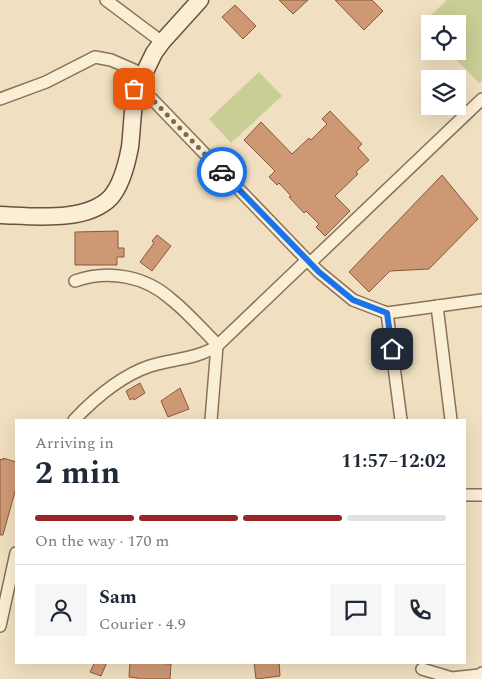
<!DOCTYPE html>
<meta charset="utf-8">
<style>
:root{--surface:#fff;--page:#f6f6f7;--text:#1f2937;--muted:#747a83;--line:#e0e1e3;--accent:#9b2629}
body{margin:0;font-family:Spectral,serif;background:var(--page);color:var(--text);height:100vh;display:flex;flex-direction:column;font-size:19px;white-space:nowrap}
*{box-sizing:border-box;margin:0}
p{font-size:16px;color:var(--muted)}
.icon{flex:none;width:28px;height:28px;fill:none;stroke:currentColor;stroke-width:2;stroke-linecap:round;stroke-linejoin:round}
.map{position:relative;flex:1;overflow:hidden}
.details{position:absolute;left:15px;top:419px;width:451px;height:245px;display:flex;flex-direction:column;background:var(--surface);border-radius:0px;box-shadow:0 5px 20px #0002}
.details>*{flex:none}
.buttons{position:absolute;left:421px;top:15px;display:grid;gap:10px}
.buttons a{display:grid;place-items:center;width:45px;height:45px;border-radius:0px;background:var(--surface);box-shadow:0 5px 20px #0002;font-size:25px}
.pin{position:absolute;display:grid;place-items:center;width:42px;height:42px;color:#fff;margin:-21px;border-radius:10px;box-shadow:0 2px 8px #0006}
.courier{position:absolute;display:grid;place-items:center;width:50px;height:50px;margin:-25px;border:4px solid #1a73e8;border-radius:50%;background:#fff;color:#222;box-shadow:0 1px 6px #0007}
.head em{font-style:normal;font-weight:700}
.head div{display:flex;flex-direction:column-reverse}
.head{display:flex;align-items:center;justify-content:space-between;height:85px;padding:0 20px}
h1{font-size:32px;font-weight:700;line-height:38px}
.bar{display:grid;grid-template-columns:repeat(4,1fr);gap:8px 5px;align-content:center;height:60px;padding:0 20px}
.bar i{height:6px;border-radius:4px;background:var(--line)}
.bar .active{background:var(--accent)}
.bar p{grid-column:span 4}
.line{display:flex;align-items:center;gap:12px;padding:0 20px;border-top:1px solid var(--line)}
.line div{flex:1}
.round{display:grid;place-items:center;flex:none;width:52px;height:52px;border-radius:0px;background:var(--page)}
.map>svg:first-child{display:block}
.green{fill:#c9ce95}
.building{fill:#cf9875;stroke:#8a593d}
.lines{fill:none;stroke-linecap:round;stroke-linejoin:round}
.street-casing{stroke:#8a7158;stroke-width:14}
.secondary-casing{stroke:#6c523b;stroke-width:19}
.street{stroke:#faeed5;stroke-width:11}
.secondary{stroke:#faeed5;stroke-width:16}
.done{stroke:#796a56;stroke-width:5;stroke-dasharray:0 9}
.route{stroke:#1a73e8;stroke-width:6}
</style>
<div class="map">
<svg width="482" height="679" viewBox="0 0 482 679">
<rect width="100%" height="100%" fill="#f0e0c1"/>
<g class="green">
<path d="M 445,0 L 482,0 L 482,81 L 479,83 L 448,51 L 458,51 L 458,24 L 430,24 L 430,33 L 421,24 L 446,1 Z"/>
<path d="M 259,72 L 282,96 L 231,143 L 209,119 Z"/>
</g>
<g class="building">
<path d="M 279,0 L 308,0 L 293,14 Z"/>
<path d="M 335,0 L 372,0 L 383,11 L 364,30 Z"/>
<path d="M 235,5 L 256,26 L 243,39 L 222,17 Z"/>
<path d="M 330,111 L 362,144 L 358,148 L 369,160 L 356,172 L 358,174 L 335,196 L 350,211 L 325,236 L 316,227 L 319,224 L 306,211 L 304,213 L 289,197 L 291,196 L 279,183 L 277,185 L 269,177 L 275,171 L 244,140 L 261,122 L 292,154 L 309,138 L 311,140 L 327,124 L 322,119 Z"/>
<path d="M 442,175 L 478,219 L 429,269 L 390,271 L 369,292 L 349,272 Z"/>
<path d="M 118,231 L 118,248 L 124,248 L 124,257 L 117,257 L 117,265 L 75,265 L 75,232 Z"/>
<path d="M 157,235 L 171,246 L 152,271 L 140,262 L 154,243 L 152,241 Z"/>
<path d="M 140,383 L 145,393 L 134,400 L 133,398 L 130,400 L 126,391 Z"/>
<path d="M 180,388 L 189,409 L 168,417 L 161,401 Z"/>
<path d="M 3,458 L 16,462 L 16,488 L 3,535 L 0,535 L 0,459 L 3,460 Z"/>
<path d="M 95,662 L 107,662 L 101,676 L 90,672 Z"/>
<path d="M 130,662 L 171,664 L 170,679 L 138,679 L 138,678 L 129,677 Z"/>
<path d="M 254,662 L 279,662 L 280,676 L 256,679 Z"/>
</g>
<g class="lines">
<defs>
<g id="street">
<path d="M 106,0 L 162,42"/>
<path d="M 141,94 L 152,99 L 307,260 L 319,272 L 353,300 L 387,313 L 482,300"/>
<path d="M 0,99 L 46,82 L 95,57 L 111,60 L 143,74"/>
<path d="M 310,263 L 482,99"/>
<path d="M 75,281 C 108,269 146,276 172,300 C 187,312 200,327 213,340 L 217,346 L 211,420"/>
<path d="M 437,306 L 451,420"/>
<path d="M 387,313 L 401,420"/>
<path d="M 74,420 C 95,398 120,376 150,366 C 172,359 197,359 217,346 L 307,260"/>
<path d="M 465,495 L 482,495"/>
<path d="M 0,626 L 16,553"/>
<path d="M 422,669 L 452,678 L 479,675 L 482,673"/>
</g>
<g id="secondary">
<path d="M 135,97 L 132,95 L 132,91 L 134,89 L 137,88 L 154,53 L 162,42 L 200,0"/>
<path d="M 0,215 C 32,216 87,223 111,197 C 122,184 127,163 130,147 C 132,130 132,114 135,97"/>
</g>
</defs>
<use href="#street" class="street-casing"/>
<use href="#secondary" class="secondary-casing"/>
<use href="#street" class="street"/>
<use href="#secondary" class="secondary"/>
</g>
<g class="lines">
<path class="done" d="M 134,89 L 139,89 L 141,91 L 141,94 L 152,99 L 222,172"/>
<path class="route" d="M 222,172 L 319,272 L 353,300 L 387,313 L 392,349"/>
</g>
</svg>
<div class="buttons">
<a><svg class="icon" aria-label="locate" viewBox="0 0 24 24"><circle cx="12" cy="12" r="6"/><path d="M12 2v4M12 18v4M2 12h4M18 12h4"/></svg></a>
<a><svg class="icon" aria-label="layers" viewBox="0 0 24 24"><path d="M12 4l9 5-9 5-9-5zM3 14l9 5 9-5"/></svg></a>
</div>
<div class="pin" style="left:134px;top:89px;background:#ea580c"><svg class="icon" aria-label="bag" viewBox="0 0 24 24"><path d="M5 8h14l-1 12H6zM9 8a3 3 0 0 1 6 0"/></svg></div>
<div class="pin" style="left:392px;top:349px;background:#1f2937"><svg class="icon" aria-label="home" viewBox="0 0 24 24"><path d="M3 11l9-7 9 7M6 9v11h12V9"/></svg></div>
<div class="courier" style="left:222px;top:172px"><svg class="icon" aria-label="car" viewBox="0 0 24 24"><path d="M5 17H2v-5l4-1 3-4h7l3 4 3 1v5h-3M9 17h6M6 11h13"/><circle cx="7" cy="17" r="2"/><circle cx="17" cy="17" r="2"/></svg></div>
<section class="details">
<div class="head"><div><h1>2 min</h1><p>Arriving in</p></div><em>11:57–12:02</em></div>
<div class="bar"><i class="active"></i><i class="active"></i><i class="active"></i><i></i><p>On the way · 170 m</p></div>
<div class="line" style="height:90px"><a class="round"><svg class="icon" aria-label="person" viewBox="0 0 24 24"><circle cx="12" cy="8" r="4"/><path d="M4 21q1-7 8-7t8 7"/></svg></a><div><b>Sam</b><p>Courier · 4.9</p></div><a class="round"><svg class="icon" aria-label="chat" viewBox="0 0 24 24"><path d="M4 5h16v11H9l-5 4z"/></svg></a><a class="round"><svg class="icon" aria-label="phone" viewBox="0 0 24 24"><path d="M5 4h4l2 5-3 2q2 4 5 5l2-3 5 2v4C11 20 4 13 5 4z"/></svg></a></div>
</section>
</div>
